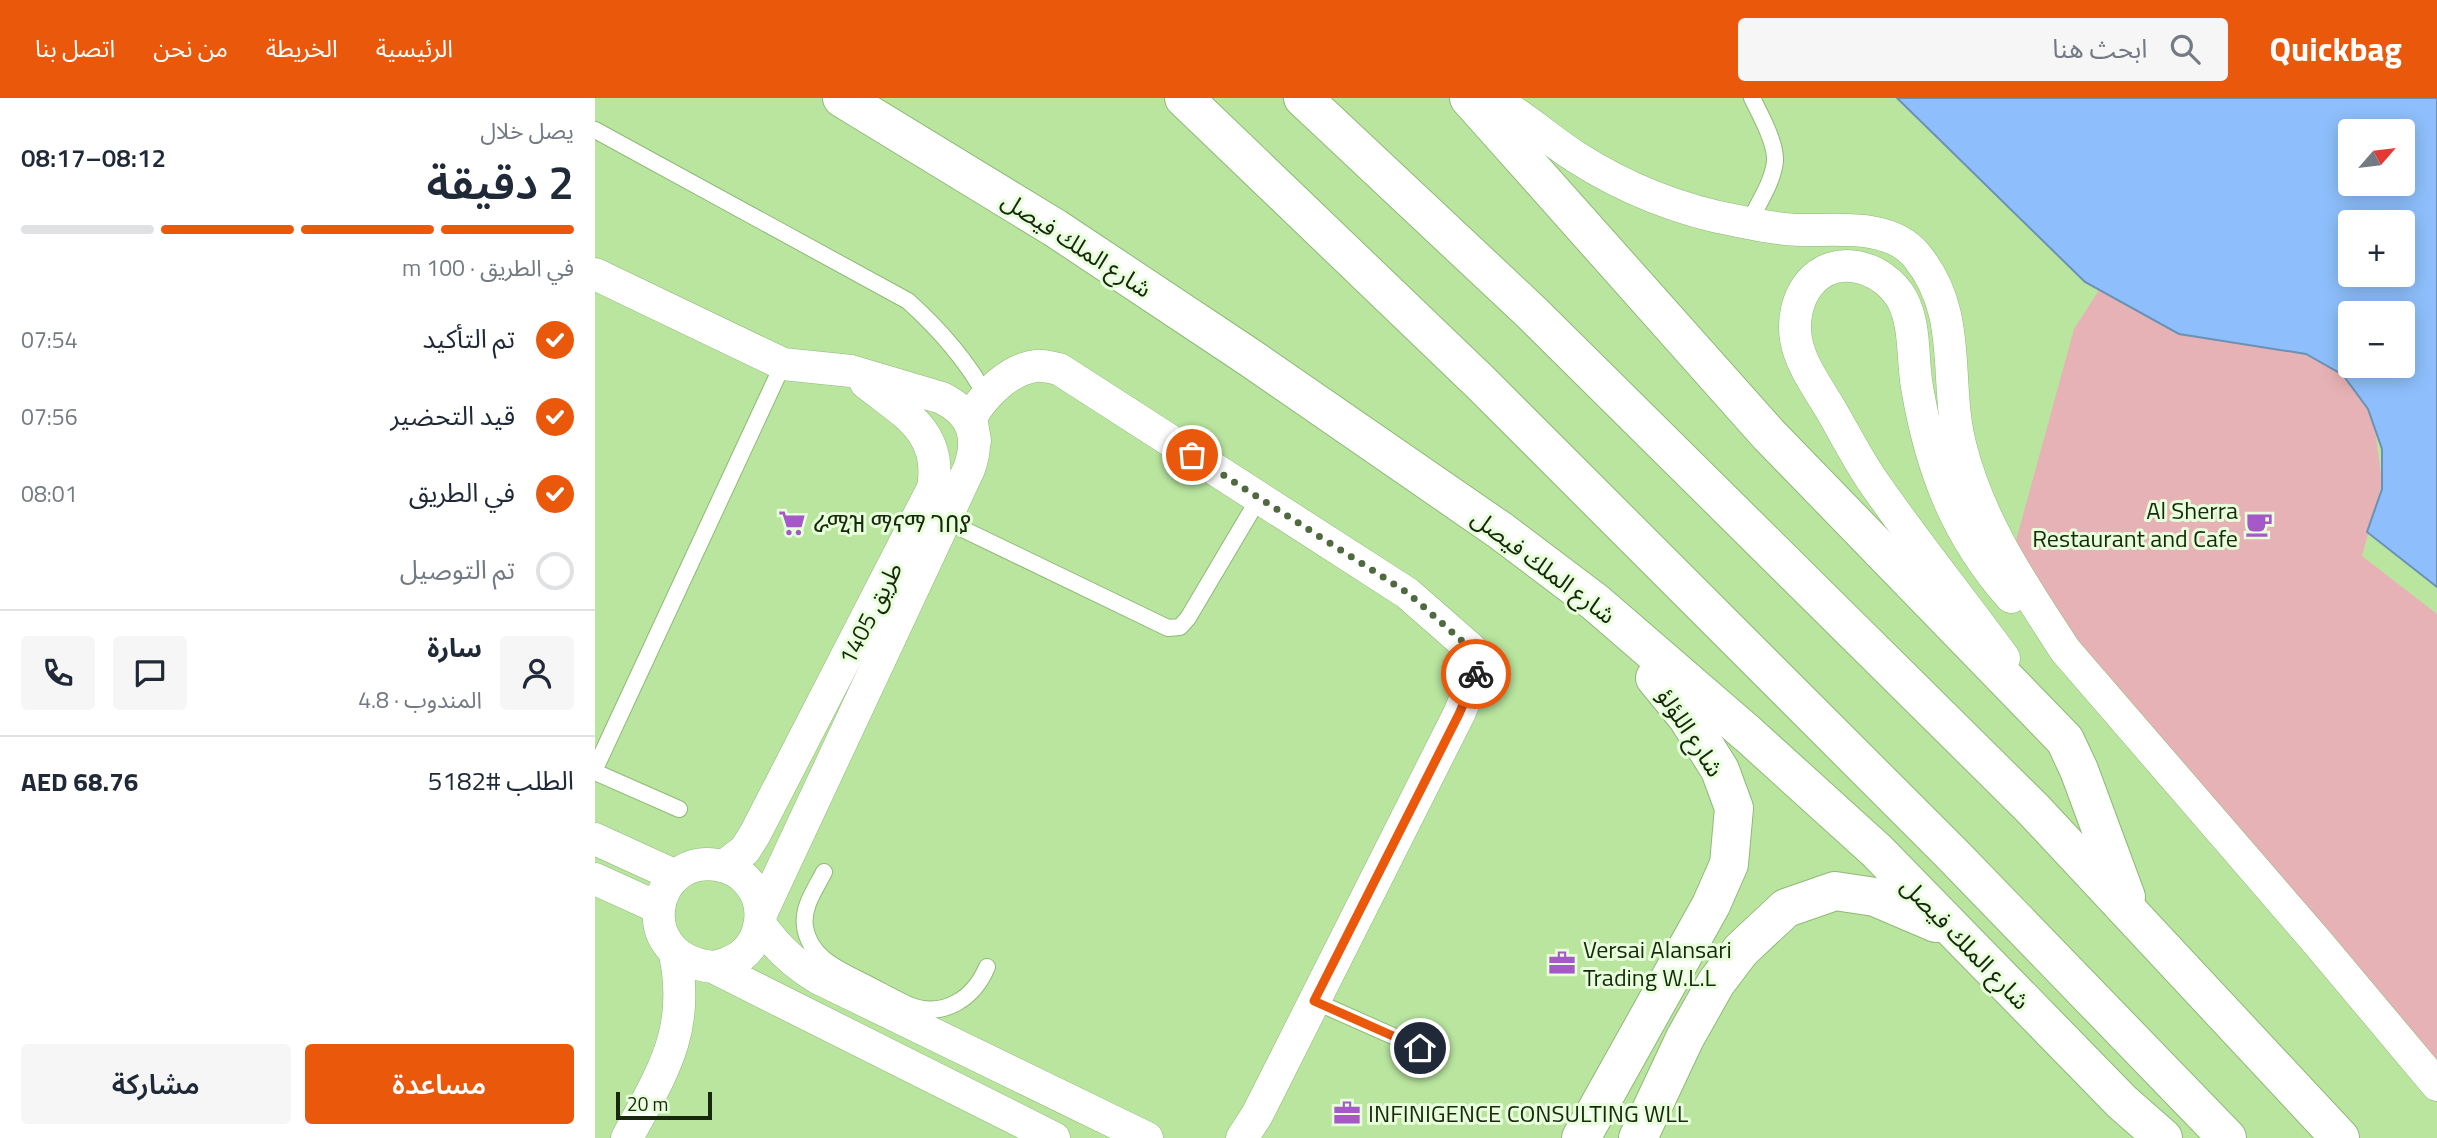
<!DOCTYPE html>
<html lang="ar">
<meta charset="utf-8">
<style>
:root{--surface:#fff;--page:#f6f6f7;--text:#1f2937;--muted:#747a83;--line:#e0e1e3;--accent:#ea580c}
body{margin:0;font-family:"Titillium Web","Noto Sans Arabic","Noto Sans Ethiopic",sans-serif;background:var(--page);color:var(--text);direction:rtl;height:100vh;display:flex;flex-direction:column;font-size:26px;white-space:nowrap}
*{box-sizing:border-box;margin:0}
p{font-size:23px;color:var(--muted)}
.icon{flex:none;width:38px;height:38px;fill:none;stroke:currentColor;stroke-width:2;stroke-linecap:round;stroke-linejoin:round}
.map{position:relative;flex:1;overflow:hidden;direction:ltr}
.side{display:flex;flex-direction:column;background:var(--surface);width:595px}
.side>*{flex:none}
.needle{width:46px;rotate:62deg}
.tools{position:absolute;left:1743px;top:21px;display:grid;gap:14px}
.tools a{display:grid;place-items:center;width:77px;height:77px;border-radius:7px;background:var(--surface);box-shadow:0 4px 18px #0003;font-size:35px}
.scale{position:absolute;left:21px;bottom:18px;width:96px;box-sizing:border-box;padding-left:7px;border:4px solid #18280d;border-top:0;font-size:19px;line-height:24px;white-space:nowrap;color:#18280d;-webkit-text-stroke:5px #e8ffdc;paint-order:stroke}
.pin{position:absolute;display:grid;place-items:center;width:60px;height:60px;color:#fff;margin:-30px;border:4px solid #fff;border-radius:50%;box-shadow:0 2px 7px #0007}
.courier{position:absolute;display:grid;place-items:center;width:70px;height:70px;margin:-35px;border:5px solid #ea580c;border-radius:50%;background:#fff;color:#222;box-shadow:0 2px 9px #0007}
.head em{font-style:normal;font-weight:600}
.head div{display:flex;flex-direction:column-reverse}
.head{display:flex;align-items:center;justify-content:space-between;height:119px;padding:0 21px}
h1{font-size:46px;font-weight:600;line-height:52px}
.bar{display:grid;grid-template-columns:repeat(4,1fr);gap:10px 7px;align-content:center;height:84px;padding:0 21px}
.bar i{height:9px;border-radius:5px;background:var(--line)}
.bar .active{background:var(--accent)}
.bar p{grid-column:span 4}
.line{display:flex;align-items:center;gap:18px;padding:0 21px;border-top:2px solid var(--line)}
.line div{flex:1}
.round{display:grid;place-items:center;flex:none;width:74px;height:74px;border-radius:7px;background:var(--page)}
ol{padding:0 21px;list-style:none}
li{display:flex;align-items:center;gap:21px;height:77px}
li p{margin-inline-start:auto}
li .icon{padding:7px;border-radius:50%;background:var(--accent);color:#fff;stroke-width:4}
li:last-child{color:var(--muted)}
li i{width:38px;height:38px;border:4px solid var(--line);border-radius:50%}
.primary-button{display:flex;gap:14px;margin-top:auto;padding:14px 21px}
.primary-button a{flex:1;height:80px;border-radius:7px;background:var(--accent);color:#fff;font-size:28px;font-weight:600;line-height:80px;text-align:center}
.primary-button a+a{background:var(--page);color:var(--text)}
header{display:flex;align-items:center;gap:42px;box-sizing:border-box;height:98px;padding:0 35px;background:var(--accent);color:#fff}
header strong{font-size:33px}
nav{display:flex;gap:38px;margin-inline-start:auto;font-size:24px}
.search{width:490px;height:63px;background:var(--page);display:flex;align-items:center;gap:18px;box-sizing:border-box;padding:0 24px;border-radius:7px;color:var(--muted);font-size:26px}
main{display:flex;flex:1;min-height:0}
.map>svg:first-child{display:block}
.green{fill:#e7b2b5}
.water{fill:#8ebffc;stroke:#6b92b4;stroke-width:2;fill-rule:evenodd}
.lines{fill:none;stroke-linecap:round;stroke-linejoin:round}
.lane-casing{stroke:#8fb976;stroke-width:18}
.street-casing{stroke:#8fb976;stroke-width:33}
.secondary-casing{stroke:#8fb976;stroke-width:40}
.highway-casing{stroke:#8fb976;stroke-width:40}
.lane{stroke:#fff;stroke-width:16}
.street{stroke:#fff;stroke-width:32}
.secondary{stroke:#fff;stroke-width:38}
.highway{stroke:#fff;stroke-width:38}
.done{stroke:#506a40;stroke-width:7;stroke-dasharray:0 12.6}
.route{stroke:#ea580c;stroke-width:9}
.labels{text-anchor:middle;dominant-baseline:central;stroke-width:6;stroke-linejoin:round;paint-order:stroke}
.street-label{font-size:24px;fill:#18280d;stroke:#e8ffdc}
.poi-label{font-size:24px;fill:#18280d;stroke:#e8ffdc;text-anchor:start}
</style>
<header>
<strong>Quickbag</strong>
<div class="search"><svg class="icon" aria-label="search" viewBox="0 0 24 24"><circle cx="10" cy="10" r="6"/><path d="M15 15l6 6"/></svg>ابحث هنا</div>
<nav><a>الرئيسية</a><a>الخريطة</a><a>من نحن</a><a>اتصل بنا</a></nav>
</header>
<main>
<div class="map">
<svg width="1842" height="1040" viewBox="0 0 1842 1040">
<rect width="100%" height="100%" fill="#b9e59f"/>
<path class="green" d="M 1504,192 L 1584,236 L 1711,256 L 1748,277 L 1773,311 L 1780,330 L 1787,385 L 1767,458 L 1842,516 L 1842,999 L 1411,479 L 1479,231 Z"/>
<path class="water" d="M 1302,0 L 1842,0 L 1842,489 L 1772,434 L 1787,391 L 1787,351 L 1773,311 L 1748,277 L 1711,256 L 1584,236 L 1490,184 ZM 1755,33 L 1808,33 L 1808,86 L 1755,86 ZM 1755,124 L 1808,124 L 1808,177 L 1755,177 ZM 1755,215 L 1808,215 L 1808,268 L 1755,268 Z"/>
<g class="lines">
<defs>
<g id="lane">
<path d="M 0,32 L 313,203 C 344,231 371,261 391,298"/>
<path d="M 1154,124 C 1163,106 1178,84 1180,63 C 1181,45 1165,16 1157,0"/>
<path d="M 349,422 L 573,530 L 585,529 L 593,520 L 664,400"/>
<path d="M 0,671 L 188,266"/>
<path d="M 0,674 L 84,711"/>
<path d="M 229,774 C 220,792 207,809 210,829 C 215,861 246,872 271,885 C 285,892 300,901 314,907 C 349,921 379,900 392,869"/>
<path d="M 719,903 L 825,950"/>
</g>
<g id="street">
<path d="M 893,0 C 925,14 951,40 981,59 C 1029,90 1086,113 1143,123 C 1163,127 1185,132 1206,132 C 1242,133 1294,125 1321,157 C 1370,216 1348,283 1366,350 C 1385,425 1428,487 1470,552 L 1723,845 L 1842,987"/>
<path d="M 0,176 L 188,266 L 256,273 L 347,300 C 377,315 386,338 374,371 L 166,816"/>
<path d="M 380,343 L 376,319 C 389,297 414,271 441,268 C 448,267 457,270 464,271 L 812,495 L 876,551 L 882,573 L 864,616 L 662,1017 L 647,1040"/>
<path d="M 1409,560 C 1366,501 1320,444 1279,385 C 1263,362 1250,336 1236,312 C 1223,290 1205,266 1201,241 C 1198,222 1202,201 1214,186 C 1240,154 1288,168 1307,201 C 1321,227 1317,261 1322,289 C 1336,371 1361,437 1416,499"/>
<path d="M 0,741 L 81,778"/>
<path d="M 129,768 L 150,752 L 160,736 L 338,390 C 348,334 309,315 271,285"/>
<path d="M 0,781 L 64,810"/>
<path d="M 165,826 C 181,849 198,865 223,880 L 552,1040"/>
<path d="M 118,869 C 129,867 138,864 147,857 C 168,840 172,806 154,785 C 146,775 135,769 122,767 C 56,756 35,860 118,869 L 459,1040"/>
<path d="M 32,1040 C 67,975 96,933 80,856"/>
</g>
<g id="secondary">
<path d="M 247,0 L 460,130 L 654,259 L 906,433 L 1000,504 L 1154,637 L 1282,753 L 1527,1004 L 1568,1040"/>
<path d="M 986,1040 L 1116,807 L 1134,766 L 1139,710 L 1125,672 L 1092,619 L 1060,580"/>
<path d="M 1043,1040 L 1090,940 L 1121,885 L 1146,852 L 1191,810 L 1240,793 L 1280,799 L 1341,825"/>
</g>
<g id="highway">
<path d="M 589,0 L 886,285 L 1357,756 L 1632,1040"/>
<path d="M 708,0 L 936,214 L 1438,711 L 1745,1040"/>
<path d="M 874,0 L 1174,337 L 1470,642 L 1484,672 L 1531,799"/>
</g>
</defs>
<use href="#lane" class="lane-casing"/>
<use href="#street" class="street-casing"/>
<use href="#secondary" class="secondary-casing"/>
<use href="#highway" class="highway-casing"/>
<use href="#lane" class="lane"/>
<use href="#street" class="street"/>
<use href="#secondary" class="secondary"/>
<use href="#highway" class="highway"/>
</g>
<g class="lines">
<path class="done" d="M 597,357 L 813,495 L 876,551 L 881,576"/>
<path class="route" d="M 825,950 L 719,903 L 864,616 L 881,576"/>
</g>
<defs>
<symbol id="supermarket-bare" viewBox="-9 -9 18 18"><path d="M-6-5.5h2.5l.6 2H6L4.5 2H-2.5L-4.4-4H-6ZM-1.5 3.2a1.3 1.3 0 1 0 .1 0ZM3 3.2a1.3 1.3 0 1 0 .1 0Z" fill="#a657c8" stroke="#e8ffdc" stroke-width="2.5" paint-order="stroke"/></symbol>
<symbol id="cafe-bare" viewBox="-9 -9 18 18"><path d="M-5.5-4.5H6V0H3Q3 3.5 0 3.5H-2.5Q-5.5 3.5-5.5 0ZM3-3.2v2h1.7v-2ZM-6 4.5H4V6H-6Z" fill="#a657c8" stroke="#e8ffdc" stroke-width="2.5" paint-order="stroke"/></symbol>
<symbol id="office-bare" viewBox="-9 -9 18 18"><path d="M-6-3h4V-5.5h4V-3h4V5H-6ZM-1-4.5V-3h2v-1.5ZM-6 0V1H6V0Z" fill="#a657c8" stroke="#e8ffdc" stroke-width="2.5" paint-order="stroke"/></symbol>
</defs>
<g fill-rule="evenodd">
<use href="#supermarket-bare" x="178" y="406" width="38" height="38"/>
<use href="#cafe-bare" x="1645" y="407" width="38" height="38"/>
<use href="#office-bare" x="948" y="846" width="38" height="38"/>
<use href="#office-bare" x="733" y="996" width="38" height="38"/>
</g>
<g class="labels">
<g class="street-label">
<text transform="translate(482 146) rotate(33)">شارع الملك فيصل</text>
<text transform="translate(949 468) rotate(37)">شارع الملك فيصل</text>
<text transform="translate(275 515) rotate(-63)">طريق 1405</text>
<text transform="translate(1096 634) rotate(57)">شارع اللؤلؤ</text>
<text transform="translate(1371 845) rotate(46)">شارع الملك فيصل</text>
</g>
<g class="poi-label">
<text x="1643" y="412" text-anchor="end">Al Sherra<tspan x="1643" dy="28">Restaurant and Cafe</tspan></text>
<text x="218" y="425">ራሚዝ ማናማ ገበያ</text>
<text x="988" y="851">Versai Alansari<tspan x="988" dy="28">Trading W.L.L</tspan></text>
<text x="773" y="1015">INFINIGENCE CONSULTING WLL</text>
</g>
</g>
</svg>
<div class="tools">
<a><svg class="needle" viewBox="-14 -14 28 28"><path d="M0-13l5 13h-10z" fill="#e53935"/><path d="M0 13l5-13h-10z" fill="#747a83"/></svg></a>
<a>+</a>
<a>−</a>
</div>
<div class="scale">20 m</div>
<div class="pin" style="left:597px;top:357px;background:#ea580c"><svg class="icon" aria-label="bag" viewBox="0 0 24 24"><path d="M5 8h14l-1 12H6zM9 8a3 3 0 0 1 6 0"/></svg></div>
<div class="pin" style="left:825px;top:950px;background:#1f2937"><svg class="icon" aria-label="home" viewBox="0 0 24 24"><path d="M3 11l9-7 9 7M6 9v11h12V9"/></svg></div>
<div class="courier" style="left:881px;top:576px"><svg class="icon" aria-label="bike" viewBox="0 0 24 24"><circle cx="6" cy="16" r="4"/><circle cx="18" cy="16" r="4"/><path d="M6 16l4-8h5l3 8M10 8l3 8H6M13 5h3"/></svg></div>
</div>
<section class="side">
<div class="head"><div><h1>2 دقيقة</h1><p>يصل خلال</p></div><em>08:12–08:17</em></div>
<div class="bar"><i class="active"></i><i class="active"></i><i class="active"></i><i></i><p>في الطريق · 100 m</p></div>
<ol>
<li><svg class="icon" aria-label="check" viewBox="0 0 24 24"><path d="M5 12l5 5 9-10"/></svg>تم التأكيد<p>07:54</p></li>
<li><svg class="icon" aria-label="check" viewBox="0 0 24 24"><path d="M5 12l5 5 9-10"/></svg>قيد التحضير<p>07:56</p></li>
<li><svg class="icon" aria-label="check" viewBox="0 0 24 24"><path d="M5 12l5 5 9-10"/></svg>في الطريق<p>08:01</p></li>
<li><i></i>تم التوصيل</li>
</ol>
<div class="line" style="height:126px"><a class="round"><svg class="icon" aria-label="person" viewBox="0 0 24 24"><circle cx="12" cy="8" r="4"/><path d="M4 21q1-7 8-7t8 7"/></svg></a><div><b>سارة</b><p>المندوب · 4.8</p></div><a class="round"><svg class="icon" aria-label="chat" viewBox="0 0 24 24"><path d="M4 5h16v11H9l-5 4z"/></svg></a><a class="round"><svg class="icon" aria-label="phone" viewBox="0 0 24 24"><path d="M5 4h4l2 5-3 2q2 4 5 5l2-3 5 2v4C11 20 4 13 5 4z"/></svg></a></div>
<div class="line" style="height:91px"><div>الطلب #5182</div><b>AED 68.76</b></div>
<div class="primary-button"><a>مساعدة</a><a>مشاركة</a></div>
</section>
</main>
